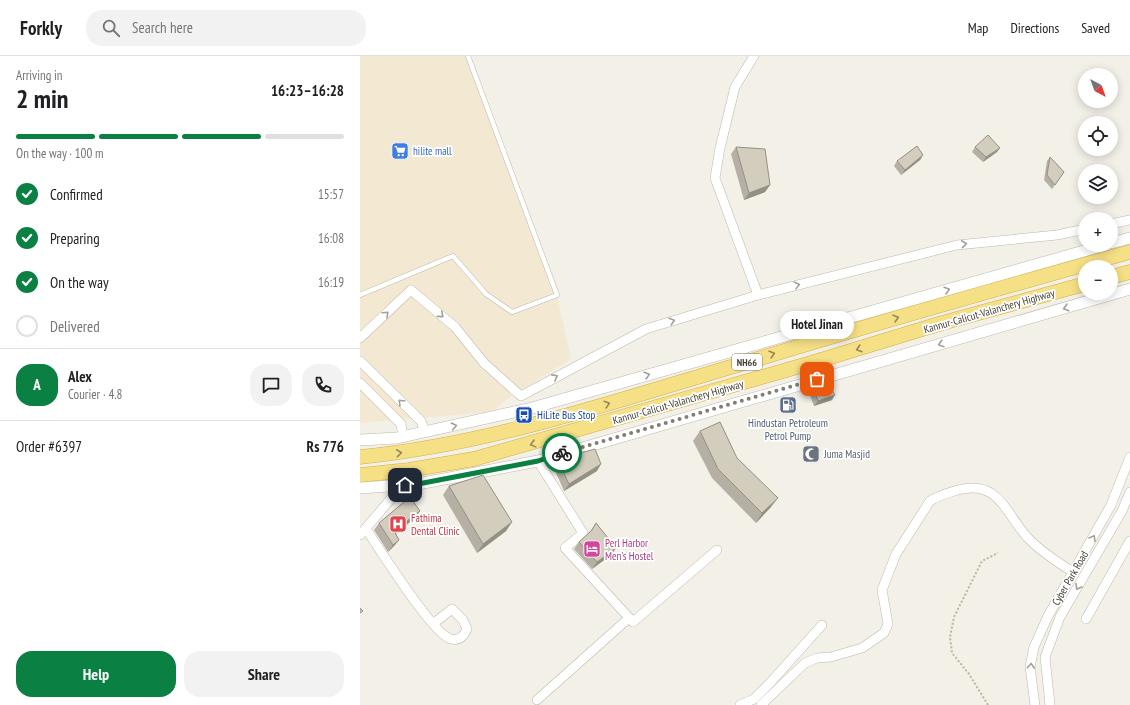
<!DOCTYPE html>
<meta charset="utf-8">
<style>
:root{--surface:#fff;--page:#f2f2f2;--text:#202124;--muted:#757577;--line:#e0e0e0;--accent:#0b8043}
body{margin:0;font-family:"PT Sans Narrow",sans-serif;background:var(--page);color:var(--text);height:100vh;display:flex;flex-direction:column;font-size:15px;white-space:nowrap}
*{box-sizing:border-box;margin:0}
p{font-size:13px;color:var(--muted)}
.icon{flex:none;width:22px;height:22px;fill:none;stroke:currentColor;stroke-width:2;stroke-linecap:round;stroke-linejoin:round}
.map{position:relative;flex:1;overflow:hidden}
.details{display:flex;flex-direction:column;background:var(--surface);width:360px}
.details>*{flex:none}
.needle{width:26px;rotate:139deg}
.tools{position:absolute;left:718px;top:12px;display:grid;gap:8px}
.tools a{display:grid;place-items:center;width:40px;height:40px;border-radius:50%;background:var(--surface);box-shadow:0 2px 10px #0003;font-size:20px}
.pin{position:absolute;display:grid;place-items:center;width:34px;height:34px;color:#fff;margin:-17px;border-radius:8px;box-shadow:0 2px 6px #0006}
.courier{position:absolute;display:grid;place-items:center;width:40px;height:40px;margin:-20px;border:3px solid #0b8043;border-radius:50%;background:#fff;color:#222;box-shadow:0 1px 5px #0007}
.bubble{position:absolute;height:28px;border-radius:14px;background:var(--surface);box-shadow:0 2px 10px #0003;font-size:13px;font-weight:700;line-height:28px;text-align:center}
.summary em{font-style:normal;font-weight:700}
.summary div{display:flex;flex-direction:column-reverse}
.summary{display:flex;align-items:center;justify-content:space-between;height:68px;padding:0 16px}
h1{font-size:26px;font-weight:700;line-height:30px}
.bar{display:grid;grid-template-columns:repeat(4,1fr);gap:6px 4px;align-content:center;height:48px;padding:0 16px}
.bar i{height:5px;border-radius:3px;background:var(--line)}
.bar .active{background:var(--accent)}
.bar p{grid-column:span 4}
.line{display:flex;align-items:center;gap:10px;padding:0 16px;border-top:1px solid var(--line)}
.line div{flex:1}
.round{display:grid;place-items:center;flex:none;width:42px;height:42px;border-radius:16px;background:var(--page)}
ol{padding:0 16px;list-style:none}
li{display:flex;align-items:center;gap:12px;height:44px}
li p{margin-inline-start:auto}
li .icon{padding:4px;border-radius:50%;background:var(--accent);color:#fff;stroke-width:4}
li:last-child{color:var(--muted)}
li i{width:22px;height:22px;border:2px solid var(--line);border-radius:50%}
.button{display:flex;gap:8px;margin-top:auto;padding:8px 16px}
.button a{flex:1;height:46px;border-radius:16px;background:var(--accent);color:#fff;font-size:16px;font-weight:700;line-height:46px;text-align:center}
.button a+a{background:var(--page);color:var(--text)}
header{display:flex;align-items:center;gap:24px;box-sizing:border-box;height:56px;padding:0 20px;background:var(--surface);border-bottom:1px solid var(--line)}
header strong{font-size:19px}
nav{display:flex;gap:22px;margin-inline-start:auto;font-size:14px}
.search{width:280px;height:36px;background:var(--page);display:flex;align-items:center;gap:10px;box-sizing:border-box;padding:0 14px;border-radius:16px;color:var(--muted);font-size:15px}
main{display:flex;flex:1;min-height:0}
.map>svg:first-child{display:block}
.commercial{fill:#f3e9d3}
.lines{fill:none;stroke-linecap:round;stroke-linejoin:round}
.service-casing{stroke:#bdb9aa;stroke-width:5.5}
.minor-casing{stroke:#bdb9aa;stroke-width:10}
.tertiary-casing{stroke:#bdb9aa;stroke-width:12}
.trunk-casing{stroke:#d3ae40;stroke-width:15}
.path{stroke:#beb69c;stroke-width:2;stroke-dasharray:2 2;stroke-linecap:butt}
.service{stroke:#fff;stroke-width:4.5}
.minor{stroke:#fff;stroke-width:9}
.tertiary{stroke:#fff;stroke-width:11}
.trunk{stroke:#f6e085;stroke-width:14}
.wall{fill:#b5b0a3}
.shaded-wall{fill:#949084}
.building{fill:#d3cdbd;stroke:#949084}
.oneway{stroke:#a2a09a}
.oneway2{stroke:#95895a}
.done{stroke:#827e74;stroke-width:4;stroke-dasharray:0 7.2}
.route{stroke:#0b8043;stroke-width:5}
.labels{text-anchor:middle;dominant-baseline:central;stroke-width:3.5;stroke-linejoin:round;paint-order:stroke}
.shield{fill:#fff;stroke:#7d7a72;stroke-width:1}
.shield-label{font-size:10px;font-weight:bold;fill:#454136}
.shop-label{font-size:11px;fill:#366cbe;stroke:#fff;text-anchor:start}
.street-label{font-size:11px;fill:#454136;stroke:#fff}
.transit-label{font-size:11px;fill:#164399;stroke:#fff;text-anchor:start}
.service-label{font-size:11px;fill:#4e5e75;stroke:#fff}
.worship-label{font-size:11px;fill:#5b616d;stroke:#fff;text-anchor:start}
.health-label{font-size:11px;fill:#be3a42;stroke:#fff;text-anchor:start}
.hotel-label{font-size:11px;fill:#b23c85;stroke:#fff;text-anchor:start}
</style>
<header>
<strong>Forkly</strong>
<div class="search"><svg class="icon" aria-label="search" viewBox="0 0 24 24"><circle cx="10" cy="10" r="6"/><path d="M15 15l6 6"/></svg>Search here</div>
<nav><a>Map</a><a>Directions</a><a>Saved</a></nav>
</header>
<main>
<section class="details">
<div class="summary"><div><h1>2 min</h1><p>Arriving in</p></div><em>16:23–16:28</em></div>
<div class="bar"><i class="active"></i><i class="active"></i><i class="active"></i><i></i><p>On the way · 100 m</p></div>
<ol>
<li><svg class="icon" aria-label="check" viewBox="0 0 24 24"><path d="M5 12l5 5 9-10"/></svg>Confirmed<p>15:57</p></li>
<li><svg class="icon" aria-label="check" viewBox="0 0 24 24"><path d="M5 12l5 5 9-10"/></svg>Preparing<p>16:08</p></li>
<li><svg class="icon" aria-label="check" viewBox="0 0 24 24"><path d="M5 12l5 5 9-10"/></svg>On the way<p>16:19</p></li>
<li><i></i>Delivered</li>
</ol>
<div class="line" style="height:72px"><b class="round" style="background:var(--accent);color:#fff">A</b><div><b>Alex</b><p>Courier · 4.8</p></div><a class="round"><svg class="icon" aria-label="chat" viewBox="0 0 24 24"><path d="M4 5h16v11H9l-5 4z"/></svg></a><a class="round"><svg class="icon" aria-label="phone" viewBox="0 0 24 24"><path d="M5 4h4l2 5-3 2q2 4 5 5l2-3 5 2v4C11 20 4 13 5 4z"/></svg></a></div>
<div class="line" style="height:52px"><div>Order #6397</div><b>Rs 776</b></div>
<div class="button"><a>Help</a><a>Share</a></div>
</section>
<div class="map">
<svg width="770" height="649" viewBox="0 0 770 649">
<rect width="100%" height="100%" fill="#f2f0e7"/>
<path class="commercial" d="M 0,0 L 108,0 L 197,239 L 211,303 L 150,341 L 131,356 L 0,367 Z"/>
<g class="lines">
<defs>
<path id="service" d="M 0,239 L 93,200 L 126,238 L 152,256 L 197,239 L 108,0"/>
<g id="minor">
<path d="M 394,0 L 375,31 L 360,92 L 355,122 L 398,239"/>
<path d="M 751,168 L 770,164"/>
<path d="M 0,282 L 51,234 L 95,271 L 124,307 L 161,340 L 286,273 L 398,239 L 597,189 L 697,179 L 725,173"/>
<path d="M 0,305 L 61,365 L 65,376"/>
<path d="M 0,327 L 41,368 L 43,381"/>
<path d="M 178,405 L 223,477 L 205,492 L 273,566 L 357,494"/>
<path d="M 6,473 C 19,492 73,579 91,583 C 99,585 104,580 107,573 L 103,564 L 92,553 L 74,567"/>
<path d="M 0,479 L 35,438 L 32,430"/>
<path d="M 726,563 L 770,485"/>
<path d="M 177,644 L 269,562"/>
<path d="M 380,649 L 394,643 L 410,627 L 462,569"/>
<path d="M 401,649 L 445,607 L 457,602 L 471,601 L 502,592 L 524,577 L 528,568 L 522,534 L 536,498 L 570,445 C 579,439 588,437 598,434 C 638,423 645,456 667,481 C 680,495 697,506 713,516"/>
<path d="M 675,649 L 670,611 L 674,591 L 688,560 L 751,449 L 770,401"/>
<path d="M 690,649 L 685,601 L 700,561 L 762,455 L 770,436"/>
</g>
<g id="tertiary">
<path d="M 751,187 L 770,182"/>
<path d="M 0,384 L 37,382 L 172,352 L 745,189"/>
<path d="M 0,432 L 58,428 L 178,405 L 770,233"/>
</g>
<g id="trunk">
<path d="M 751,221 L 770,216"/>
<path d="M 0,401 C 131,388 255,345 381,308 C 510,269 640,232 770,196"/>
<path d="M 0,419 L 49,414 L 114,403 L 451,307 L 582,267 L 725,228"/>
</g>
</defs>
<use href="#service" class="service-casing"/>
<use href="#minor" class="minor-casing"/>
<use href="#tertiary" class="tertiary-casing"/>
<use href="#trunk" class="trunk-casing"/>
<path class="path" d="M 628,649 L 609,618 L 592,597 L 590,581 L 594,561 L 622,505 L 638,497"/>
<use href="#service" class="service"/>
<use href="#minor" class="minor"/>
<use href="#tertiary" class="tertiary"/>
<use href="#trunk" class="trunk"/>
</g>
<g class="wall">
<path d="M 376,91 L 410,129 L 405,136 L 384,144 L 371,98 Z"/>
<path d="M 615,91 L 637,96 L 623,106 L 612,96 Z"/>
<path d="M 563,99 L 560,104 L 541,119 L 534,110 L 537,105 Z"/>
<path d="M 690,101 L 704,116 L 692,133 L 684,124 L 687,105 Z"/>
<path d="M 454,334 L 472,344 L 454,350 L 450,339 Z"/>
<path d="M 340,375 L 377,402 L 411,451 L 396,467 L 352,422 L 333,385 Z"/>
<path d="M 197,403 L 237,415 L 204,435 L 193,410 Z"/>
<path d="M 89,430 L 152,466 L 146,475 L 117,497 L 83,439 Z"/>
<path d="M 60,455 L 55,462 L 36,477 L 39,484 L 34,490 L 28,496 L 14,474 L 19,467 Z"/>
<path d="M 236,467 L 256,492 L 251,499 L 232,513 L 214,493 L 219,486 L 230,476 Z"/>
</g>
<g class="shaded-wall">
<path d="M 640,92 L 637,96 L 623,106 L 626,101 Z"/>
<path d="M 563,99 L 560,104 L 541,119 L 545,114 Z"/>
<path d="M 410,129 L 405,136 L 384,144 L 389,137 Z"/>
<path d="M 475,339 L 472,344 L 454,350 L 458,345 Z"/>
<path d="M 241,408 L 237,415 L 204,435 L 209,428 Z"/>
<path d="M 418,442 L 411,451 L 396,467 L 402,457 Z"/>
<path d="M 60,455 L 55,462 L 30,482 L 34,475 Z"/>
<path d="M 152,466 L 146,475 L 117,497 L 123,488 Z"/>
<path d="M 39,484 L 34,490 L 28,496 L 33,489 Z"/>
<path d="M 256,492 L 251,499 L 232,513 L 237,506 Z"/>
</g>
<g class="building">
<path d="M 628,79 L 640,92 L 626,101 L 615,91 Z"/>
<path d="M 557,90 L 563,99 L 545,114 L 537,105 Z"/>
<path d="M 376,91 L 405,93 L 410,129 L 389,137 Z"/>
<path d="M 690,101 L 704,116 L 695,129 L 687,119 Z"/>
<path d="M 469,329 L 475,339 L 458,345 L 454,334 Z"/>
<path d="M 360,366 L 377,402 L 418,442 L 402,457 L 358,413 L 340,375 Z"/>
<path d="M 235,393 L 241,408 L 209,428 L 197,403 Z"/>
<path d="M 123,419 L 152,466 L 123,488 L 89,430 Z"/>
<path d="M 50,441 L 60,455 L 34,475 L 39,484 L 33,489 L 19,467 Z"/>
<path d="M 236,467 L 256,492 L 237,506 L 219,486 L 232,474 Z"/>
<path d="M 0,552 L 3,555 L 0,557 Z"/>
</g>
<defs><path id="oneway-chevron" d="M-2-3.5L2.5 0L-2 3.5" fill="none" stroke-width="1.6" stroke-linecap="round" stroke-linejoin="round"/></defs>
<g class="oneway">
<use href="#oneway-chevron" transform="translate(604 188) rotate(-6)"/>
<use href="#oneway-chevron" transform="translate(437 229) rotate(-14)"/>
<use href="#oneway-chevron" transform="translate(587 234) rotate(-16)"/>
<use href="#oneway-chevron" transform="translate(706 252) rotate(164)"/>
<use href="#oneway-chevron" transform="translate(26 258) rotate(-43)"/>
<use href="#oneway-chevron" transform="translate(81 259) rotate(40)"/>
<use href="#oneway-chevron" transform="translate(312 265) rotate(-17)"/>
<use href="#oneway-chevron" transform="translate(581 288) rotate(164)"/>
<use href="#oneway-chevron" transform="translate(287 319) rotate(-16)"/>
<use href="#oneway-chevron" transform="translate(195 321) rotate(-28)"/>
<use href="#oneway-chevron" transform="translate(41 346) rotate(-135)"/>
<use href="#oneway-chevron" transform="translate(94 370) rotate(-12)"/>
<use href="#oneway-chevron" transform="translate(733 482) rotate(-60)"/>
<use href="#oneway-chevron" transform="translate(718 531) rotate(121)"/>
<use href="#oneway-chevron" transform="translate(671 610) rotate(-87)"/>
</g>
<g class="oneway2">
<use href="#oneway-chevron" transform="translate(536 262) rotate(-16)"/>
<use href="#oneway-chevron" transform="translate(499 293) rotate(163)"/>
<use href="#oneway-chevron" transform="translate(412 298) rotate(-17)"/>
<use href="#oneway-chevron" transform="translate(247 348) rotate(-17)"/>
<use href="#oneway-chevron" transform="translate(173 388) rotate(165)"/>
<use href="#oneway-chevron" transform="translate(39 397) rotate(-6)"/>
</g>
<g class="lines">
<path class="done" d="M 202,397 L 457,323"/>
<path class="route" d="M 45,429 L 58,428 L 178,405 L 202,397"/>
</g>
<defs>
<symbol id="supermarket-square" viewBox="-11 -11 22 22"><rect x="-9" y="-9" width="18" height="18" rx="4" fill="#3f7fe0" stroke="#fff"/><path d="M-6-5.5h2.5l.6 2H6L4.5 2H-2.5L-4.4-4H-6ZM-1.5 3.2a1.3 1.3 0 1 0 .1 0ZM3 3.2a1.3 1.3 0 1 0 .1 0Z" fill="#fff"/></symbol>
<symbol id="fuel-square" viewBox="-11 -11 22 22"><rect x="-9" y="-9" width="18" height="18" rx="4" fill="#5c6f8a" stroke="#fff"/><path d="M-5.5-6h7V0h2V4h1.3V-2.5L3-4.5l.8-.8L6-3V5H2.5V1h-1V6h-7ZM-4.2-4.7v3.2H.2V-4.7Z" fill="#fff"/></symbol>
<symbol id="bus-square" viewBox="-11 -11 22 22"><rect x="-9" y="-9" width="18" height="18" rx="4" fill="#1a4fb4" stroke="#fff"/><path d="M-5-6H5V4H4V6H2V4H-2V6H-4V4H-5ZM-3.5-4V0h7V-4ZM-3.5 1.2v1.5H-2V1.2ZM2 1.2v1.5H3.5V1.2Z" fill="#fff"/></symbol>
<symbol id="mosque-square" viewBox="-11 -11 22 22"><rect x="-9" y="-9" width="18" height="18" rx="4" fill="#6b7280" stroke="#fff"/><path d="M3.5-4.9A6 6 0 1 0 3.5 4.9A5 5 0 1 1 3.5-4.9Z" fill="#fff"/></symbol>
<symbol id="hospital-square" viewBox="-11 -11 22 22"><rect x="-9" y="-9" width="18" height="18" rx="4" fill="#e0444e" stroke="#fff"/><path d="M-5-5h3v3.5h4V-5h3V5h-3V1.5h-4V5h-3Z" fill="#fff"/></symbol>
<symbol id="hotel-square" viewBox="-11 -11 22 22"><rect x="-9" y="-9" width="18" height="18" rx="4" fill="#d1479c" stroke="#fff"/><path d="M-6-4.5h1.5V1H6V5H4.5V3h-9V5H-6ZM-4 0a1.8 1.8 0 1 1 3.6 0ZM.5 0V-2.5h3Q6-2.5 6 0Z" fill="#fff"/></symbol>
</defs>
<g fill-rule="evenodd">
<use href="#supermarket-square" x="30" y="85" width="20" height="20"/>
<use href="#fuel-square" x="418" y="339" width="20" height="20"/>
<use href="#bus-square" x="154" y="349" width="20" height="20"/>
<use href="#mosque-square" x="441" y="388" width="20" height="20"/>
<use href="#hospital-square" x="28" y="458" width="20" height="20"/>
<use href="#hotel-square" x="222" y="483" width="20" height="20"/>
</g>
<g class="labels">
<rect class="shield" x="372" y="298" width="30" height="16" rx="3"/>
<g class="shield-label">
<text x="387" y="306">NH66</text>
</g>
<g class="shop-label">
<text x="53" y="95">hilite mall</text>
</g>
<g class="street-label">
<text transform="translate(629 255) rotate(-16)">Kannur-Calicut-Valanchery Highway</text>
<text transform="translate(318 346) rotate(-16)">Kannur-Calicut-Valanchery Highway</text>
<text transform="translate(710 522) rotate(-60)">Cyber Park Road</text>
</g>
<g class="transit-label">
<text x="177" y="359">HiLite Bus Stop</text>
</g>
<g class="service-label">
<text x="428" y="367">Hindustan Petroleum<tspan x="428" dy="13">Petrol Pump</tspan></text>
</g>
<g class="worship-label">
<text x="464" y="398">Juma Masjid</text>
</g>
<g class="health-label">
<text x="51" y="462">Fathima<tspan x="51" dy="13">Dental Clinic</tspan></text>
</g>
<g class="hotel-label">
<text x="245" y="487">Perl Harbor<tspan x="245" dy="13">Men's Hostel</tspan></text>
</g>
</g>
</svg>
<div class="tools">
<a><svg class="needle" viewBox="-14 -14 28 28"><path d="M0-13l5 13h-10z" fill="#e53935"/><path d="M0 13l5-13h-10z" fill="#757577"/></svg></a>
<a><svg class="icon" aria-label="locate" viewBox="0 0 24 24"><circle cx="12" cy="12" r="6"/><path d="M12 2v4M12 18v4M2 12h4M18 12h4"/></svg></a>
<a><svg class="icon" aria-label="layers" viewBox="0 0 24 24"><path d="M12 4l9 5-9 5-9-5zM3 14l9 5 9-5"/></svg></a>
<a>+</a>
<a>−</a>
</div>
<div class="pin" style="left:457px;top:323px;background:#ea580c"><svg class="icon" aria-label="bag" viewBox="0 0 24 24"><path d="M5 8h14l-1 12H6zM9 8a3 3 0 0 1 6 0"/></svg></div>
<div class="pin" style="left:45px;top:429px;background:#1f2937"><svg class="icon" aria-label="home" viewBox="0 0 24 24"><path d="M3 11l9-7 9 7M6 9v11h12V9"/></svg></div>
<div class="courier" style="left:202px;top:397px"><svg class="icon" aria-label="bike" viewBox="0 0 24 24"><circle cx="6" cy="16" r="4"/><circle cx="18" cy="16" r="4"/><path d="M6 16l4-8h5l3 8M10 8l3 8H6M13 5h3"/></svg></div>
<div class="bubble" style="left:420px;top:255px;width:74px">Hotel Jinan</div>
</div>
</main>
